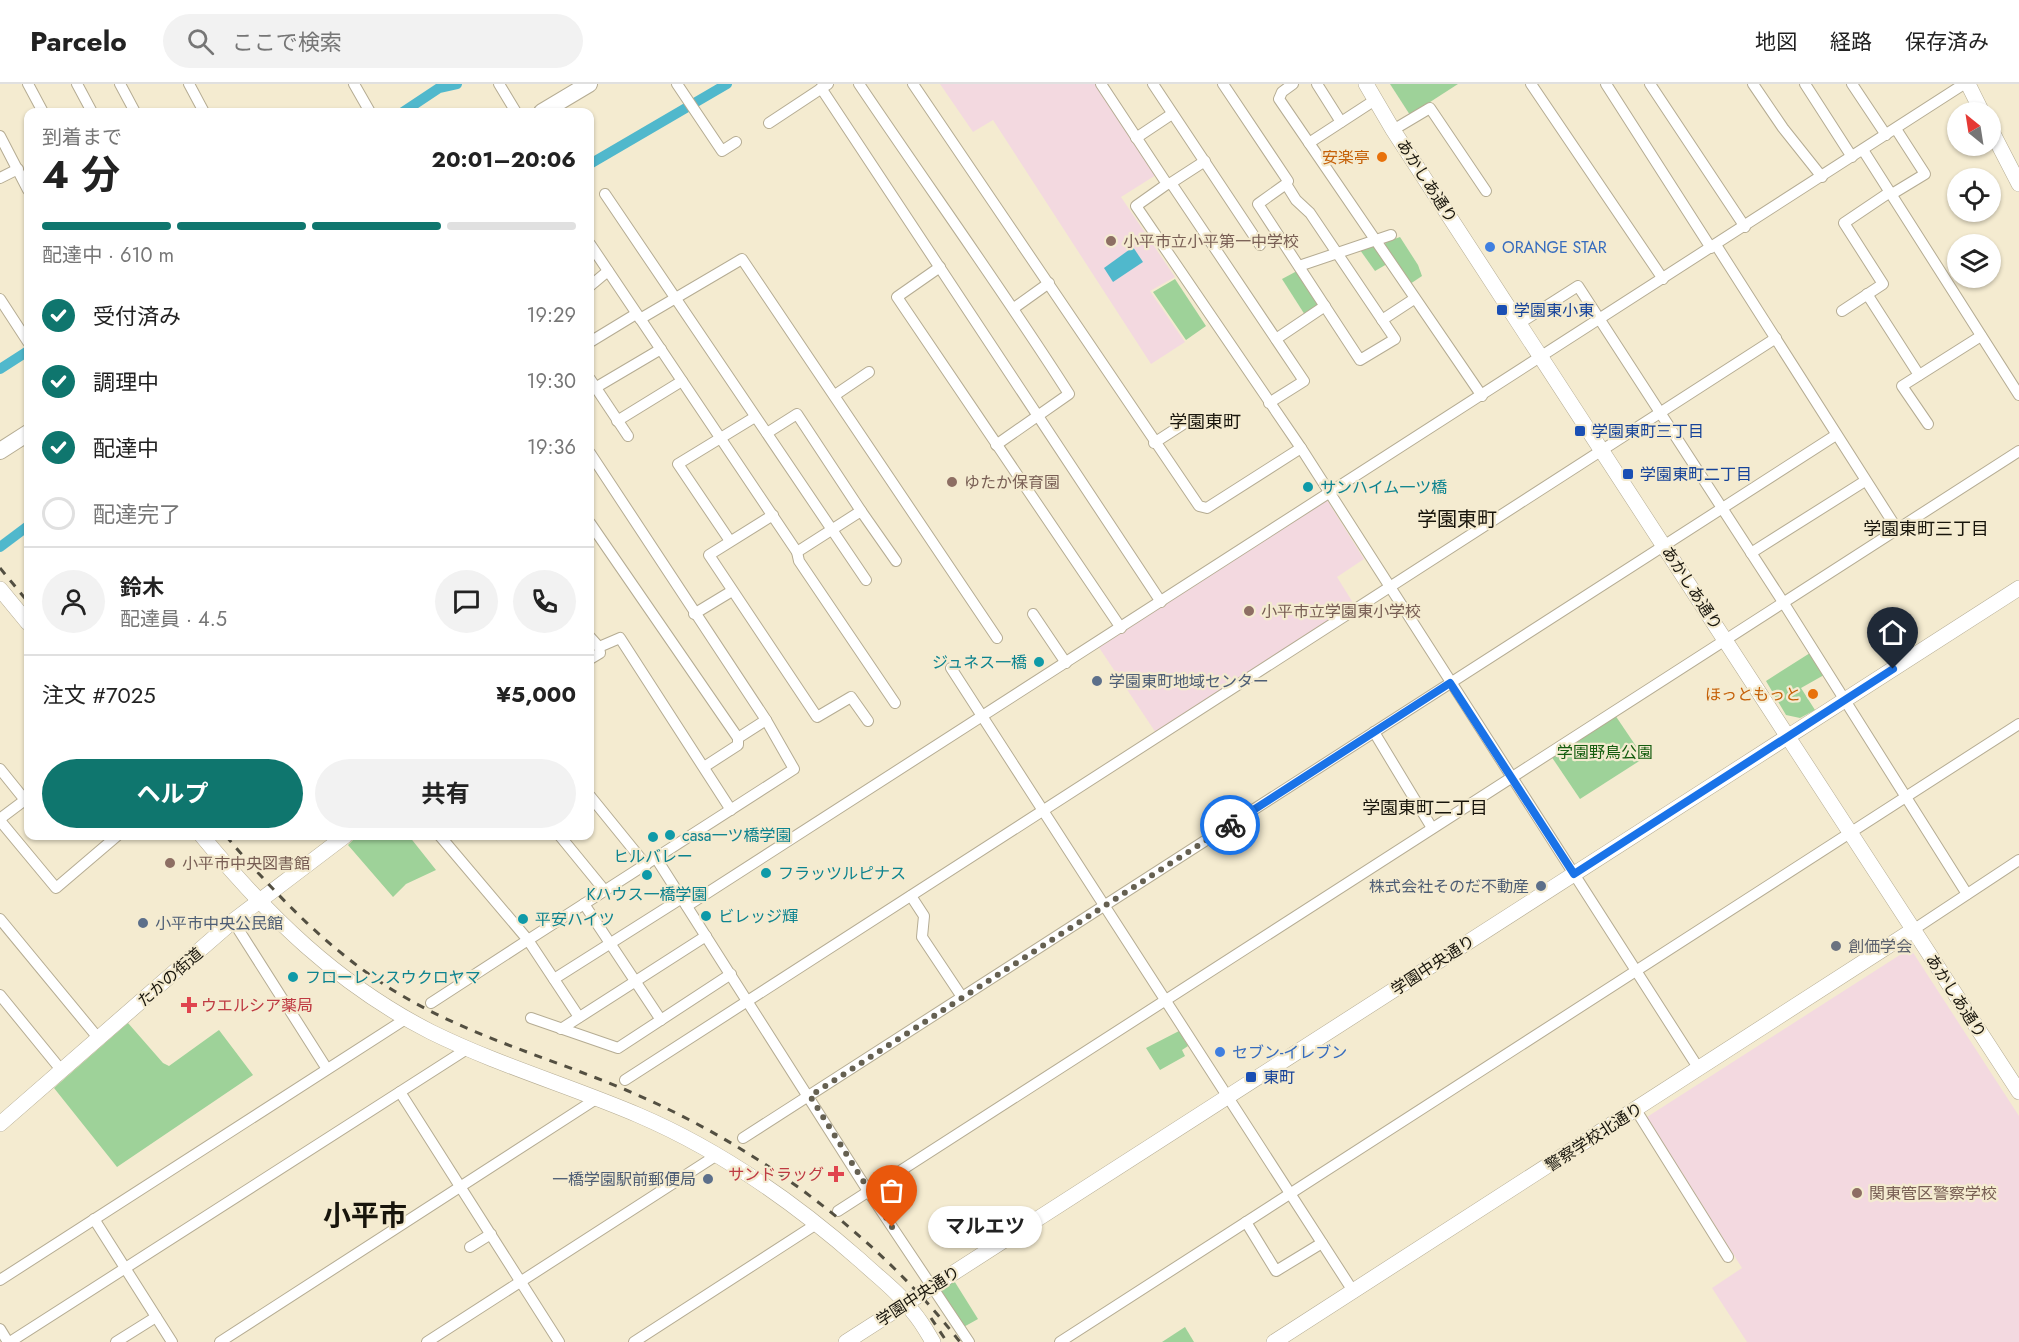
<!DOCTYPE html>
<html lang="ja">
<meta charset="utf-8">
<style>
:root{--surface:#fff;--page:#f2f2f2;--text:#222;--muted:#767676;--line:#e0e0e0;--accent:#0f766e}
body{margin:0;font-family:Jost,"Noto Sans JP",sans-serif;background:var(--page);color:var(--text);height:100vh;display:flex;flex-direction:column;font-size:22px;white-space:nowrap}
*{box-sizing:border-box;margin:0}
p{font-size:20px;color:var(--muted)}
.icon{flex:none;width:33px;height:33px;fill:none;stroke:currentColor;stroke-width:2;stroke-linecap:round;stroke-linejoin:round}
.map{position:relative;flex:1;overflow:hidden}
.side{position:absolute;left:24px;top:24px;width:570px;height:732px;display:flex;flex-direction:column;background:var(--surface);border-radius:12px;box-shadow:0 2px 4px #0004}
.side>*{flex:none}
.needle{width:39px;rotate:330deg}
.tools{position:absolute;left:1947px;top:18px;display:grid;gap:12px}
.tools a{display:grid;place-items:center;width:54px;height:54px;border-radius:50%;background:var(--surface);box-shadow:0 2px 4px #0004;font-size:30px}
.pin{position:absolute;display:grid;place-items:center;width:51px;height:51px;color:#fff;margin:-62px -26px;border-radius:50% 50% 50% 0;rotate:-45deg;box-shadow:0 0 6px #0007}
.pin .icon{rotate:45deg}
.courier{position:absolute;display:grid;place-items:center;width:60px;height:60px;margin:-30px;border:4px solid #1a73e8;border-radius:50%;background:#fff;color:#222;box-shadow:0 2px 8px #0007}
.bubble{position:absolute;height:42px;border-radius:21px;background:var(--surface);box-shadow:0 2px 4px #0004;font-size:20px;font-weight:700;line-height:42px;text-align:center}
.head em{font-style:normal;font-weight:700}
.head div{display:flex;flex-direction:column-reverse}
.head{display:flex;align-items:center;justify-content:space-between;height:102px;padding:0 18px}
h1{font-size:39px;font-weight:700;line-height:45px}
.bar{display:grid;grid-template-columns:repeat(4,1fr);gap:9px 6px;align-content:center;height:72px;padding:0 18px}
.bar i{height:8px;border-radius:4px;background:var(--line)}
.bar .active{background:var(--accent)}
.bar p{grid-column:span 4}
.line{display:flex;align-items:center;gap:15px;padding:0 18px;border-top:2px solid var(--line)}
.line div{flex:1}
.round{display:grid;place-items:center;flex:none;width:63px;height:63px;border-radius:32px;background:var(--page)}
ol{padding:0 18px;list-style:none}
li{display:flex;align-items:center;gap:18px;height:66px}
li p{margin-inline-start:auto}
li .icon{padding:6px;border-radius:50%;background:var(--accent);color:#fff;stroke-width:4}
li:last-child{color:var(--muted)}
li i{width:33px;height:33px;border:3px solid var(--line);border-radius:50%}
.button{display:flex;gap:12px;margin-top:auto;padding:12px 18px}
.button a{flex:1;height:69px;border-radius:36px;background:var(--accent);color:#fff;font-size:24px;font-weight:700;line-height:69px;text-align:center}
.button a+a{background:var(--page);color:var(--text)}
header{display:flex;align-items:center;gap:36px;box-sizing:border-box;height:84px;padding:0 30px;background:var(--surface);border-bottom:2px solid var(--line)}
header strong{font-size:28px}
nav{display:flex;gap:33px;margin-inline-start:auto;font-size:21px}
.search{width:420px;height:54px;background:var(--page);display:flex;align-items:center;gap:15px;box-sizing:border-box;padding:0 21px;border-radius:33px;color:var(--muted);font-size:22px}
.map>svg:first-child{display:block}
.education{fill:#f3d9e0}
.green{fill:#9ed299}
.water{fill:#50b8cc}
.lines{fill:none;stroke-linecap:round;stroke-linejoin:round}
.canal{stroke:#50b8cc;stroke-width:10}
.street-casing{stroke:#b5ac93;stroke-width:12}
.secondary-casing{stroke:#b5ac93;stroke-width:16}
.primary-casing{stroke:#b5ac93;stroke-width:18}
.street{stroke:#fff;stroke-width:10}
.secondary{stroke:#fff;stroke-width:15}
.primary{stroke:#fff;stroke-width:16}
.rail{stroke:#534f41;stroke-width:3;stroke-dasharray:8 8;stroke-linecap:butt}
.done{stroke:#656051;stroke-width:6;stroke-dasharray:0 10.8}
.route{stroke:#1a73e8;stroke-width:8}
.food-dot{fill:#e8710a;stroke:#f4ebd0;stroke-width:2}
.education-dot{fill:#8d6e63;stroke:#f4ebd0;stroke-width:2}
.shop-dot{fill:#3f7fe0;stroke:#f4ebd0;stroke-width:2}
.transit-dot{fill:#1a4fb4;stroke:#f4ebd0;stroke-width:2}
.culture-dot{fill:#0f9aa8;stroke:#f4ebd0;stroke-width:2}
.service-dot{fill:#5c6f8a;stroke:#f4ebd0;stroke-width:2}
.worship-dot{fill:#6b7280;stroke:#f4ebd0;stroke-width:2}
.health-dot{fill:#e0444e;stroke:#f4ebd0;stroke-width:2}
.labels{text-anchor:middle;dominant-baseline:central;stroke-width:4.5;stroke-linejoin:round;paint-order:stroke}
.food-label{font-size:16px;fill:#c56008;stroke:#f4ebd0;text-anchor:end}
.street-label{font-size:16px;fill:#18150c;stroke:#f4ebd0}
.education-label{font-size:16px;fill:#785e54;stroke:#f4ebd0;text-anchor:start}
.shop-label{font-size:16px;fill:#366cbe;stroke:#f4ebd0;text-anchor:start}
.transit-label{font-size:16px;fill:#164399;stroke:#f4ebd0;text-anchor:start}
.culture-label{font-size:16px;fill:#0d838f;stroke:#f4ebd0;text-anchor:start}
.service-label{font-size:16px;fill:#4e5e75;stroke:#f4ebd0;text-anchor:start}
.park-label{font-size:16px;fill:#135c0e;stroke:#f4ebd0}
.worship-label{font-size:16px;fill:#5b616d;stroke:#f4ebd0;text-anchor:start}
.health-label{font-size:16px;fill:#be3a42;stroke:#f4ebd0;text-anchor:start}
.neighbourhood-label{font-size:18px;fill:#18150c;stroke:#f4ebd0}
.quarter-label{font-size:20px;fill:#18150c;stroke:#f4ebd0}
.town-label{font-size:28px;font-weight:bold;fill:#18150c;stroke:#f4ebd0}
</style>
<header>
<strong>Parcelo</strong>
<div class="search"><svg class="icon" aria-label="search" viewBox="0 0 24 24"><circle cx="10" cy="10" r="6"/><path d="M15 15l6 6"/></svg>ここで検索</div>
<nav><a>地図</a><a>経路</a><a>保存済み</a></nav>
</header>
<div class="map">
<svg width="2019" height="1258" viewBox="0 0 2019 1258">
<rect width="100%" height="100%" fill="#f4ebd0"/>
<g class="education">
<path d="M 940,0 L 1096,0 L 1156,91 L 1121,113 L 1175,193 L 1150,207 L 1185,258 L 1151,280 L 993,36 L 973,48 Z"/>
<path d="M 1327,416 L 1364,475 L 1337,493 L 1355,522 L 1156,649 L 1098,562 Z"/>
<path d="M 1906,867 L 1912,867 L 2019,1032 L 2019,1258 L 1747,1258 L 1712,1204 L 1742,1184 L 1647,1033 Z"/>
</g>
<g class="green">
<path d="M 1390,0 L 1458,0 L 1410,31 Z"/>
<path d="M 1400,153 L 1418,181 L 1422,192 L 1410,200 L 1384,162 L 1386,158 Z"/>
<path d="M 1372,162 L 1376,163 L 1387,180 L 1375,187 L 1360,166 Z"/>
<path d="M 1297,187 L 1318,218 L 1317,224 L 1305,231 L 1282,195 Z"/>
<path d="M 1175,195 L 1206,242 L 1186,256 L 1153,208 Z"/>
<path d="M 1810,569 L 1824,591 L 1801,604 L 1815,626 L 1800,634 L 1786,631 L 1766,597 Z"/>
<path d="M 1615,631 L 1644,674 L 1580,715 L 1551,672 Z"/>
<path d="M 357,752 L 409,752 L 436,786 L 406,800 L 393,813 L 348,761 Z"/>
<path d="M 128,939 L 163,979 L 169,982 L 219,946 L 253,991 L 117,1083 L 54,1004 Z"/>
<path d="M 1179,947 L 1188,962 L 1182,966 L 1185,972 L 1160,986 L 1146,964 Z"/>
<path d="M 953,1195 L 978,1235 L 960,1245 L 935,1207 Z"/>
<path d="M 1185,1243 L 1194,1258 L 1162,1258 Z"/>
</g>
<path class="water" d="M 1133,163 L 1143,178 L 1113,198 L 1104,184 Z"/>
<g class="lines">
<g class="canal">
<path d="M 403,28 L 439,4 L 457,0"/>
<path d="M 590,80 L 727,0"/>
<path d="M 0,285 L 28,267"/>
<path d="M 0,463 L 28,442"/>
</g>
<defs>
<g id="street">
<path d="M 28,0 L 43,28"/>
<path d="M 77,0 L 92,28"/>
<path d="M 120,0 L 135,28"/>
<path d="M 189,0 L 204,28"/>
<path d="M 354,0 L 370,28"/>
<path d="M 499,0 L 516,28"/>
<path d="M 677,0 L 722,67 L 736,58"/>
<path d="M 859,0 C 929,104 1002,205 1069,310 L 996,361"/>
<path d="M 913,0 L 1199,422 L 1207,424 L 1301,364"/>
<path d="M 1101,0 L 1167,100 L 1136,122 L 1301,364 L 1699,985"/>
<path d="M 1153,0 L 1260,161"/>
<path d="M 1223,0 L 1288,97 L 1286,100 L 1296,116 L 1310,129 L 1395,255 L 1360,276 L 1258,120 L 1286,100"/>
<path d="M 1293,0 L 1282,8 L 1279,15 L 1482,312"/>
<path d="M 1317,0 L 1341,38"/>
<path d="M 1531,0 L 1663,195"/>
<path d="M 1606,0 L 1711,164"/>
<path d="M 1650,0 L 1745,143"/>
<path d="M 1753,0 L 1783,44 L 1822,93"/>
<path d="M 1805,0 L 1852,73"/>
<path d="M 1852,0 L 1886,51"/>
<path d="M 821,4 L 1161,518"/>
<path d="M 769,39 L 828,0"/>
<path d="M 1393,46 L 1430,24 L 1486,107"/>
<path d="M 0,52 L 28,106"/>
<path d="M 1136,54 L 1172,30"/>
<path d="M 1309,59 L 1375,16"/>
<path d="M 1863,66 L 2019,311"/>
<path d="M 0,94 L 18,85"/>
<path d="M 1171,99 L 1205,77"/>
<path d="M 1167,100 L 1171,99 L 1304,297 L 1269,319"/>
<path d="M 605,110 L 866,496"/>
<path d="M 1892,110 L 1925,90 L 1896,45"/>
<path d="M 590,160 L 797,468 L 799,477 L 895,619"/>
<path d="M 1716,161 L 1897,445"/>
<path d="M 1299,182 L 1391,151"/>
<path d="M 940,183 L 897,213 L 1121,544"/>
<path d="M 590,202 L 608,187"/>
<path d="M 1867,210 L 1919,291"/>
<path d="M 0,215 L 28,258"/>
<path d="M 1014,224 L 1049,199"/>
<path d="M 1842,227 L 1883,200 L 1844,139 L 1890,108"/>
<path d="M 640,235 L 742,175 L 997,554"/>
<path d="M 1382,236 L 1414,215"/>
<path d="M 1520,239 L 1578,202 L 1783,518 L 1967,810"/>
<path d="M 1276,255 L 1325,222"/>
<path d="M 590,258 L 636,230"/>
<path d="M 590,295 L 628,352"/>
<path d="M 595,304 L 661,265"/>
<path d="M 835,311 L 869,288"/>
<path d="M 617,337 L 682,297"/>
<path d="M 1928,340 L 1902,302 L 1981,252"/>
<path d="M 767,349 L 797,330 L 861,427"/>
<path d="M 1154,359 L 1188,337"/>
<path d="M 773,431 L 709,471 L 817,633 L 851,613 L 868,637"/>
<path d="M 590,439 L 738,654"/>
<path d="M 730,457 L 678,380 L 755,333"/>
<path d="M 797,468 L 861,427 L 896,477"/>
<path d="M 1751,469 L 1865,397"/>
<path d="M 694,530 L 732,507"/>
<path d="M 1033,530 L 1066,579"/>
<path d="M 590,553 L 599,563"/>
<path d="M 590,575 L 600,569 L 599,563 L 620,554 L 731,726"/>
<path d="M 951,584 L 1353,1207"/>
<path d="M 1374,648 L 1432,744"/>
<path d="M 704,683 L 738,661 L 738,654 L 766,636"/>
<path d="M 0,685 L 25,716 L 1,734 L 2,739 L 56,804 L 117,752"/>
<path d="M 590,712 L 646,781"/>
<path d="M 440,752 L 528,856 L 794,685 L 766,636 L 590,369"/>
<path d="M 560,752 L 605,807"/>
<path d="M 656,774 L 868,1107 L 969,1258"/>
<path d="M 911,812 L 924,832 L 922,853 L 962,913"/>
<path d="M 584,820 L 661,936"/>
<path d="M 687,822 L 1964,0"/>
<path d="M 0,835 L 99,955"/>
<path d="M 233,837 L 327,985"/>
<path d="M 1913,846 L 2019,776"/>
<path d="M 554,895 L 682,814"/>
<path d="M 0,911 L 62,987"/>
<path d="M 431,919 L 528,856 L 579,933"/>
<path d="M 531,934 L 618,964 L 731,890"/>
<path d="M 561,945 L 706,852"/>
<path d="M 625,996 L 1776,254"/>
<path d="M 400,1008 L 559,1258"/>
<path d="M 1636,1026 L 1728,1173"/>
<path d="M 743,1054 L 1836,351"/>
<path d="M 838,1127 L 2019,367"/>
<path d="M 94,1135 L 172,1258"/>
<path d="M 1246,1138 L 1276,1187 L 1322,1159"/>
<path d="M 470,1163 L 491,1150"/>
<path d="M 0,1196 L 407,934"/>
<path d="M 0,1245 L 8,1258"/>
<path d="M 10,1258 L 467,965"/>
<path d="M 116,1258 L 156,1233"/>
<path d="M 220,1258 L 596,1015"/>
<path d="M 427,1258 L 717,1071"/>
<path d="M 634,1258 L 818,1139"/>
<path d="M 1060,1258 L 2019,640"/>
</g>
<g id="secondary">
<path d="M 1366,0 L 1393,46 L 2019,1008"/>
<path d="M 1968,0 L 1982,28"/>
<path d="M 1990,44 L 2019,100"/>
<path d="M 0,505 L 28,539"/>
<path d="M 202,752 C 268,832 337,900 431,948 C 498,981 570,1002 638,1031 C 720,1066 795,1119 861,1177 C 878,1193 900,1209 913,1228 C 921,1237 927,1248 933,1258"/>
<path d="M 0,1040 L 233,837 L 345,752"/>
<path d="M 846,1258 L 2019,504"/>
<path d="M 1274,1258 L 1913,846"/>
</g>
<g id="primary">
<path d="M 542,28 L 589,0"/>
<path d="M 0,367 L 28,349"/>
</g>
</defs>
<use href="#street" class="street-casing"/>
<use href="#secondary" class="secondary-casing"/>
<use href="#primary" class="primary-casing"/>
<use href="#street" class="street"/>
<use href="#secondary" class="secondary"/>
<use href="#primary" class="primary"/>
<g class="rail">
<path d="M 0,484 L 28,518"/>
<path d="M 226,752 C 276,811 329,867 396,908 C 468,952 548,973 626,1006 C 754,1060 874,1148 960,1258"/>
<path d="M 931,1234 L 947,1258"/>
</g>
</g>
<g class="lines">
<path class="done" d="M 892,1143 L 810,1012 L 1230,741"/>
<path class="route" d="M 1230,741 L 1450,599 L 1574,790 L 1893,585"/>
</g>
<g class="food-dot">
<circle cx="1382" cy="73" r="6"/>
<circle cx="1813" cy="610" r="6"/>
</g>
<g class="education-dot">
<circle cx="1111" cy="157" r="6"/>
<circle cx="952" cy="398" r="6"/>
<circle cx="1249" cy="527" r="6"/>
<circle cx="170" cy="779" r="6"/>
<circle cx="1857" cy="1109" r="6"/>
</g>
<g class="shop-dot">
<circle cx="1490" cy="163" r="6"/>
<circle cx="1220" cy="968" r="6"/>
</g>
<g class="transit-dot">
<rect x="1496" y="220" width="12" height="12" rx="3"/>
<rect x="1574" y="341" width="12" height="12" rx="3"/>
<rect x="1622" y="384" width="12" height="12" rx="3"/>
<rect x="1245" y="987" width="12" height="12" rx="3"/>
</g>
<g class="culture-dot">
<circle cx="1308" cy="403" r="6"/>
<circle cx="1039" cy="578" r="6"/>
<circle cx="670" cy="751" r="6"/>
<circle cx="653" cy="753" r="6"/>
<circle cx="766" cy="789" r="6"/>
<circle cx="647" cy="791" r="6"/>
<circle cx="706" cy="832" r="6"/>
<circle cx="523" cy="835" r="6"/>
<circle cx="293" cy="893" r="6"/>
</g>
<g class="service-dot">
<circle cx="1097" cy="597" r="6"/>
<circle cx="1541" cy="802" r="6"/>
<circle cx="143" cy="839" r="6"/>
<circle cx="708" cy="1095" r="6"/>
</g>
<circle class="worship-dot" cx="1836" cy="862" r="6"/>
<g class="health-dot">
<path d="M186 912h6v6h6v6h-6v6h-6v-6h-6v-6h6z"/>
<path d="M833 1081h6v6h6v6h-6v6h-6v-6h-6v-6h6z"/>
</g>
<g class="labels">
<g class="food-label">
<text x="1370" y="73">安楽亭</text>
<text x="1801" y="610">ほっともっと</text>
</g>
<g class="street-label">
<text transform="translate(1427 97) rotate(57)">あかしあ通り</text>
<text transform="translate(1692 504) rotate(57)">あかしあ通り</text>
<text transform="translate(1433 881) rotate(-33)">学園中央通り</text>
<text transform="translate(170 893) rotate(-41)">たかの街道</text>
<text transform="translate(1956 912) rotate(57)">あかしあ通り</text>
<text transform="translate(1594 1053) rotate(-33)">警察学校北通り</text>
<text transform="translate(918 1212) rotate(-33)">学園中央通り</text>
</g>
<g class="education-label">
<text x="1123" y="157">小平市立小平第一中学校</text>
<text x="964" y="398">ゆたか保育園</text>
<text x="1261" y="527">小平市立学園東小学校</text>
<text x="182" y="779">小平市中央図書館</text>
<text x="1869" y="1109">関東管区警察学校</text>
</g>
<g class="shop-label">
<text x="1502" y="163">ORANGE STAR</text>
<text x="1232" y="968">セブン-イレブン</text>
</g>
<g class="transit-label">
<text x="1514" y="226">学園東小東</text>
<text x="1592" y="347">学園東町三丁目</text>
<text x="1640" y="390">学園東町二丁目</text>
<text x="1263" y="993">東町</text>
</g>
<g class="culture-label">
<text x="1320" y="403">サンハイム一ツ橋</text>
<text x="1027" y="578" text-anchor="end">ジュネス一橋</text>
<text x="682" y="751">casa一ツ橋学園</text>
<text x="653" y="772" text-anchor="middle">ヒルバレー</text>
<text x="778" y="789">フラッツルピナス</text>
<text x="647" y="810" text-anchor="middle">Kハウス一橋学園</text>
<text x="718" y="832">ビレッジ輝</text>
<text x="535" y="835">平安ハイツ</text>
<text x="305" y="893">フローレンスウクロヤマ</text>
</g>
<g class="service-label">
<text x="1109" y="597">学園東町地域センター</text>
<text x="1529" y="802" text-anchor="end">株式会社そのだ不動産</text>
<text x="155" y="839">小平市中央公民館</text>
<text x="696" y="1095" text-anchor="end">一橋学園駅前郵便局</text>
</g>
<g class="park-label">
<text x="1605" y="668">学園野鳥公園</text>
</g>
<g class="worship-label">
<text x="1848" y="862">創価学会</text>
</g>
<g class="health-label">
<text x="201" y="921">ウエルシア薬局</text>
<text x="824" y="1090" text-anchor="end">サンドラッグ</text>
</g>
<g class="neighbourhood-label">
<text x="1205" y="338">学園東町</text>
<text x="1926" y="445">学園東町三丁目</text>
<text x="1425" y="724">学園東町二丁目</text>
</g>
<g class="quarter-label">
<text x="1457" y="435">学園東町</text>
</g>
<g class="town-label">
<text x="365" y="1131">小平市</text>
</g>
</g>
</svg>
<div class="tools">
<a><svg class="needle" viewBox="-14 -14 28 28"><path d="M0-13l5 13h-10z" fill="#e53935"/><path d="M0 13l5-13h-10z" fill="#767676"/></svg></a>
<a><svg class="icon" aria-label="locate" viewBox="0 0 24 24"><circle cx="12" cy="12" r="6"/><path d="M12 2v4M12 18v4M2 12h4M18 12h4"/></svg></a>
<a><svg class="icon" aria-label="layers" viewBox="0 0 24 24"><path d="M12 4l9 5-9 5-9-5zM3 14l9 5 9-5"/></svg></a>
</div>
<div class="pin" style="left:892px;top:1143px;background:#ea580c"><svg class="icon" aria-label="bag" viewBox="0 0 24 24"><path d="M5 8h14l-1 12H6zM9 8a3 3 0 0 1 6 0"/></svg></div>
<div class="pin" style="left:1893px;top:585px;background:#1f2937"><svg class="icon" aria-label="home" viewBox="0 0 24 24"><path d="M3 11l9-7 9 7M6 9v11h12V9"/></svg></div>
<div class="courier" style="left:1230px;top:741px"><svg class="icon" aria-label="bike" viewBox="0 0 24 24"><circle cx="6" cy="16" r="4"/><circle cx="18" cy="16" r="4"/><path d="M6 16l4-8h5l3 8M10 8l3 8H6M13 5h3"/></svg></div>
<div class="bubble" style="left:928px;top:1122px;width:114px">マルエツ</div>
<section class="side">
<div class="head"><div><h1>4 分</h1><p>到着まで</p></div><em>20:01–20:06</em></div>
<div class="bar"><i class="active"></i><i class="active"></i><i class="active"></i><i></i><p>配達中 · 610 m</p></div>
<ol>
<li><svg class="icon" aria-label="check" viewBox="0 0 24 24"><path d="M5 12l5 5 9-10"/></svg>受付済み<p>19:29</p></li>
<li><svg class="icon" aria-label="check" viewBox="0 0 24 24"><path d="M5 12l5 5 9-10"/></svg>調理中<p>19:30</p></li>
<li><svg class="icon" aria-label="check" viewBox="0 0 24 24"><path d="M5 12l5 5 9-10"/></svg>配達中<p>19:36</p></li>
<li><i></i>配達完了</li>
</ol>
<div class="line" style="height:108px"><a class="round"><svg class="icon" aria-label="person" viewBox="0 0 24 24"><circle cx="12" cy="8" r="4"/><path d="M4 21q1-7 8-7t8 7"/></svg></a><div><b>鈴木</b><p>配達員 · 4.5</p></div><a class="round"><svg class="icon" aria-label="chat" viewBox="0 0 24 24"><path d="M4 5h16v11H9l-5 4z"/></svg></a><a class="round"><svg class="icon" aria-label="phone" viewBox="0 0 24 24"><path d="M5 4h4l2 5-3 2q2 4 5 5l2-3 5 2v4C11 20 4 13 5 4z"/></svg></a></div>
<div class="line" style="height:78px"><div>注文 #7025</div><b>¥5,000</b></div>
<div class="button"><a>ヘルプ</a><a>共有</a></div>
</section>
</div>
